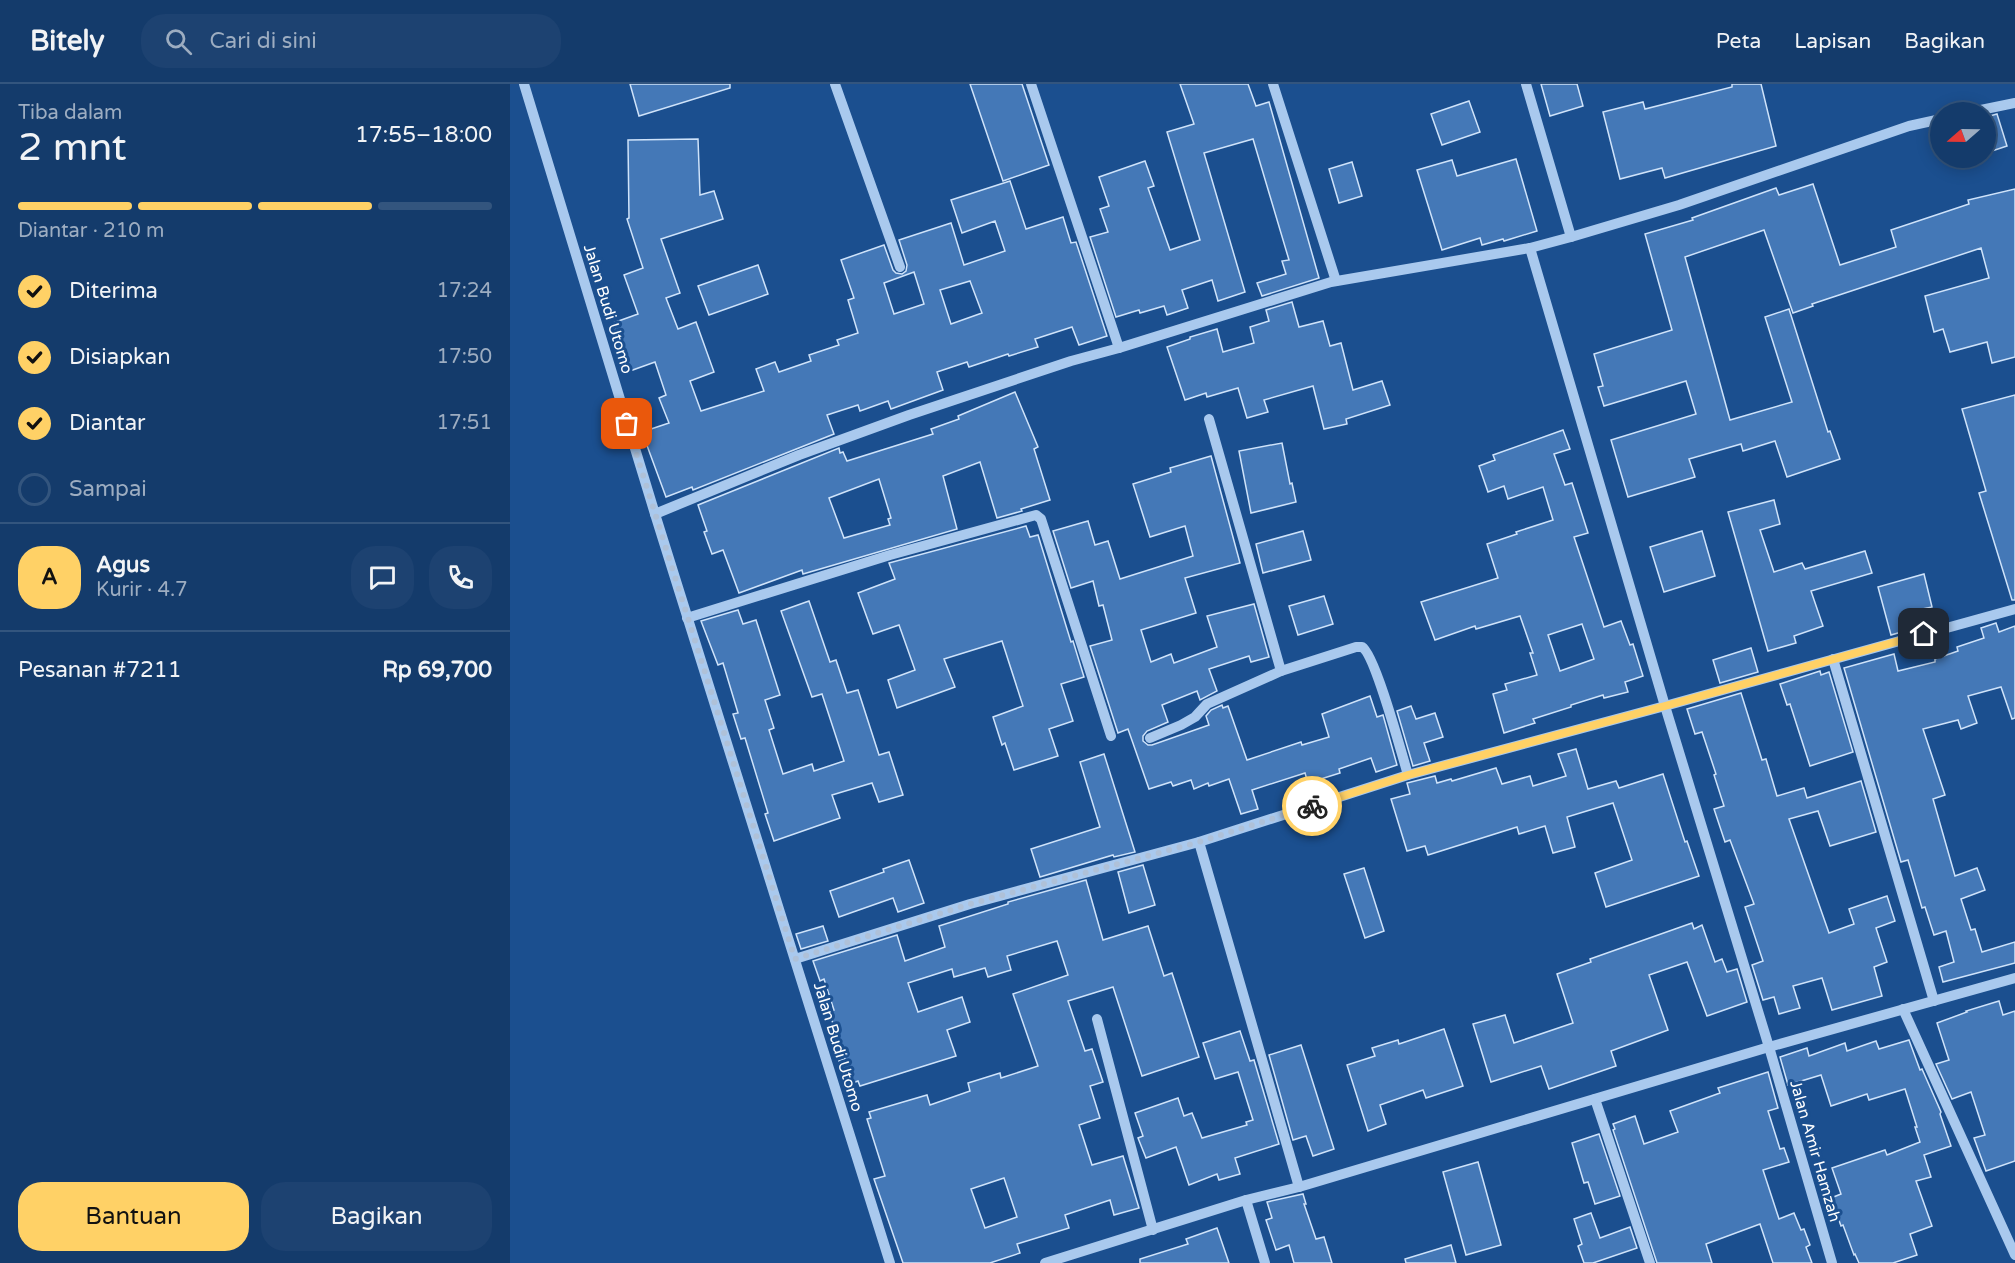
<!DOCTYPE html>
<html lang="id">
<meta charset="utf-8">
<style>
:root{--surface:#143b6b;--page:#1d4271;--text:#f1f3f6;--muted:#9dadc1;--line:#33557e;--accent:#ffd166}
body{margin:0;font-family:"Varela Round",sans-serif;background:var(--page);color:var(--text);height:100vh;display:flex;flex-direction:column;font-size:22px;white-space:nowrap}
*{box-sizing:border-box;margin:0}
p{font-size:20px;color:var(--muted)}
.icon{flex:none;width:33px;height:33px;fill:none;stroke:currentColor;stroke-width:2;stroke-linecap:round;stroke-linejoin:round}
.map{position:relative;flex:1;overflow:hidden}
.sheet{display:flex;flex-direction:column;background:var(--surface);width:510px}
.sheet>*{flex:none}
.needle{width:39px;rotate:250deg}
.tools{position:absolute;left:1420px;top:18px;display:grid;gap:12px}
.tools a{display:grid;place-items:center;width:66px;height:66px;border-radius:50%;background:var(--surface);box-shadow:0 3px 15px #0003,0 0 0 2px var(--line);font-size:30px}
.pin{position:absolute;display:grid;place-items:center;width:51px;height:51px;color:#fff;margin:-26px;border-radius:12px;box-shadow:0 3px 9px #0006}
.courier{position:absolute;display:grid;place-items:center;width:60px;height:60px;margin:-30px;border:4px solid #ffd166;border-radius:50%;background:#fff;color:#222;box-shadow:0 2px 8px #0007}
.headline em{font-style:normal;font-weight:600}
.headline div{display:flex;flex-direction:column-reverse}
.headline{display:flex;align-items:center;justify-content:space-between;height:102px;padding:0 18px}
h1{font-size:39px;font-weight:600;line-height:45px}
.bar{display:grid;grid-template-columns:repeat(4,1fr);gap:9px 6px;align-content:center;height:72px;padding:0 18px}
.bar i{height:8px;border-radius:4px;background:var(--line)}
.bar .on{background:var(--accent)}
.bar p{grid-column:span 4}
.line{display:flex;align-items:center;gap:15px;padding:0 18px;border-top:2px solid var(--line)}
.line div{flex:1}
.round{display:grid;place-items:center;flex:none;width:63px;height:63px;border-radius:24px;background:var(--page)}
ol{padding:0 18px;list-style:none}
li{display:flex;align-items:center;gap:18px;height:66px}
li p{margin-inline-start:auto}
li .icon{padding:6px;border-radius:50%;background:var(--accent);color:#111;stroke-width:4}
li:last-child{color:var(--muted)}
li i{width:33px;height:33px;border:3px solid var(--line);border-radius:50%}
.action{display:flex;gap:12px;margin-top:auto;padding:12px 18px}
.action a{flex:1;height:69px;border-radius:24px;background:var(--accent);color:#111;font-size:24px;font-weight:600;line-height:69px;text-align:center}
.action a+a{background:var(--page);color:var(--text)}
header{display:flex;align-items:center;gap:36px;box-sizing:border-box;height:84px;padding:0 30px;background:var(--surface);border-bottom:2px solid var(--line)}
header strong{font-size:28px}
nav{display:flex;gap:33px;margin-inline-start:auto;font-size:21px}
.search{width:420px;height:54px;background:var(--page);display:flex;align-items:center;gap:15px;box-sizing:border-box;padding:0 21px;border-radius:24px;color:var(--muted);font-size:22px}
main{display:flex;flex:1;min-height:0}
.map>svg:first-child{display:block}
.building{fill:#4478b7;stroke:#cfe3fa;stroke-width:1.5;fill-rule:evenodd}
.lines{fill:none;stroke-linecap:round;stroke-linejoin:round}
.minor{stroke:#a9c9ee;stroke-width:10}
.done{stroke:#afc1d8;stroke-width:6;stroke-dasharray:0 10.8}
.route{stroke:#ffd166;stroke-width:8}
.labels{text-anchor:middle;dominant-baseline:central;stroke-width:6;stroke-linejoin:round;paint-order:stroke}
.street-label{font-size:16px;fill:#fff;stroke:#1b4f8f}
</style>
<header>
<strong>Bitely</strong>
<div class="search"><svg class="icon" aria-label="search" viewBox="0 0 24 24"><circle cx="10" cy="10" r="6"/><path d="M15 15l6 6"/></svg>Cari di sini</div>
<nav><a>Peta</a><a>Lapisan</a><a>Bagikan</a></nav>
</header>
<main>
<section class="sheet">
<div class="headline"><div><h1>2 mnt</h1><p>Tiba dalam</p></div><em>17:55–18:00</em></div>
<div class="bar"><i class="on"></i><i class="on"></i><i class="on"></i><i></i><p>Diantar · 210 m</p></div>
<ol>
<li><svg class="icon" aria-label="check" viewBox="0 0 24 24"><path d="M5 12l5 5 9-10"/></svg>Diterima<p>17:24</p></li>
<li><svg class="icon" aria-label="check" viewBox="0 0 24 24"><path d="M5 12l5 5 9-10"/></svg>Disiapkan<p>17:50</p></li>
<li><svg class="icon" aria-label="check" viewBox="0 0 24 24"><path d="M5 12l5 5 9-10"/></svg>Diantar<p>17:51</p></li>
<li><i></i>Sampai</li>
</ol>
<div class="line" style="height:108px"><b class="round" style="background:var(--accent);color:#111">A</b><div><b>Agus</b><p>Kurir · 4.7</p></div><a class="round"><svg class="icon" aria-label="chat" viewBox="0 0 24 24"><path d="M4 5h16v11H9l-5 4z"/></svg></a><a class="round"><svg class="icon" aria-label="phone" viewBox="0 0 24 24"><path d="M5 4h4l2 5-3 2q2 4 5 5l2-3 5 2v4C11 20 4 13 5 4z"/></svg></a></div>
<div class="line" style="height:78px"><div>Pesanan #7211</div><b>Rp 69,700</b></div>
<div class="action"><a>Bantuan</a><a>Bagikan</a></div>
</section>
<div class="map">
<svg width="1505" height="1179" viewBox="0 0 1505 1179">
<rect width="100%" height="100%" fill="#1b4f8f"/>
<g class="building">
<path d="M 120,0 L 220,0 L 220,4 L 129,32 Z"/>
<path d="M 460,0 L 512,0 L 539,81 L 493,97 Z"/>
<path d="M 670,0 L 738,0 L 746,22 L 759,18 L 809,194 L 752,212 L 747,199 L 776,190 L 772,177 L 779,176 L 743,55 L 694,69 L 735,208 L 708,217 L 702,196 L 672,206 L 678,224 L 657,231 L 654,222 L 630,229 L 629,226 L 606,233 L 580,153 L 598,148 L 590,125 L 599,122 L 589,93 L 635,77 L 644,102 L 638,104 L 660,166 L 690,156 L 657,48 L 684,40 Z"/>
<path d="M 1031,0 L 1067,0 L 1073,22 L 1040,32 Z"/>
<path d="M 1222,0 L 1251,0 L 1266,62 L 1155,94 L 1152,84 L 1110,95 L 1093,28 L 1133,18 L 1135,25 L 1222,3 Z"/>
<path d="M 959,17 L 970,48 L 932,61 L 921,30 Z"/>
<path d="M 1487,30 L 1497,62 L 1476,69 L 1476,33 Z"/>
<path d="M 188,55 L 190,111 L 204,107 L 213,135 L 151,155 L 170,209 L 156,214 L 168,245 L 186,238 L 204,288 L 180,297 L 191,327 L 254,307 L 246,285 L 265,278 L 269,288 L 301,277 L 299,271 L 329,261 L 327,256 L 348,249 L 338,216 L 344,214 L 331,176 L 374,161 L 383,186 L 386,189 L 392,190 L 396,187 L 397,181 L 389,156 L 441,139 L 454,181 L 495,167 L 485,137 L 452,149 L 441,116 L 500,97 L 516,145 L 553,133 L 561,159 L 566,158 L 597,252 L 569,261 L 562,243 L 525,255 L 528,263 L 499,272 L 498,270 L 459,283 L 457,278 L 427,288 L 433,306 L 381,325 L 378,317 L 350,327 L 348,321 L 317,331 L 324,350 L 183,406 L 182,403 L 156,413 L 132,348 L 159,339 L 149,314 L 156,311 L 145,278 L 120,287 L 103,239 L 128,230 L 114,191 L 133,184 L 117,135 L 119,134 L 118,56 ZM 404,188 L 414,220 L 384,230 L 374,199 ZM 460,197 L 472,229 L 441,240 L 430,206 Z"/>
<path d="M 1006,75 L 1027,147 L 994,157 L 993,155 L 972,161 L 970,154 L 932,166 L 907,86 L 942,76 L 947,92 Z"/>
<path d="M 842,78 L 852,112 L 829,119 L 819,85 Z"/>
<path d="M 1303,100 L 1330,181 L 1386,163 L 1381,146 L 1459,120 L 1458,116 L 1505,105 L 1505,273 L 1482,279 L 1477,258 L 1440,268 L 1433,245 L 1424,248 L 1415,212 L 1479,194 L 1471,164 L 1302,220 L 1303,222 L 1283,229 L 1254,146 L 1175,173 L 1220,336 L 1282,318 L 1255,233 L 1279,225 L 1318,348 L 1320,347 L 1330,375 L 1277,393 L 1265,357 L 1233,367 L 1231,360 L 1179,375 L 1185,393 L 1118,413 L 1101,356 L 1186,330 L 1176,297 L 1094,322 L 1088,303 L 1093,302 L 1084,270 L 1162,246 L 1135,150 L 1183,136 L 1182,134 L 1266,104 L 1269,111 Z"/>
<path d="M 248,181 L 258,210 L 199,231 L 188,202 Z"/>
<path d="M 782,218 L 789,243 L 813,237 L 820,262 L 831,259 L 843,306 L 872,297 L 880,321 L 836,335 L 837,340 L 814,345 L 803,302 L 754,316 L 758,328 L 737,334 L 728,304 L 697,313 L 696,309 L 675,316 L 657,263 L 680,255 L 680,253 L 707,245 L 713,268 L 744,259 L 740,243 L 759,237 L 756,226 Z"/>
<path d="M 505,308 L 528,363 L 524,365 L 540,416 L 511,425 L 512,427 L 487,434 L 470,378 L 433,392 L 447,445 L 293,490 L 292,486 L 229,509 L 213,466 L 202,470 L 194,448 L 197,447 L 188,421 L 329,364 L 330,369 L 333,368 L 337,377 L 423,350 L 421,345 L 449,335 L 448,332 ZM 369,395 L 381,434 L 378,435 L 380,441 L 334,454 L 319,414 Z"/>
<path d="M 1505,311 L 1505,516 L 1502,516 L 1469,409 L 1476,407 L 1452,325 Z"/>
<path d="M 1053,346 L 1060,365 L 1044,370 L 1055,401 L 1062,399 L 1078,449 L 1064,453 L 1094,543 L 1111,537 L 1120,561 L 1123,560 L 1133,592 L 1115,598 L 1118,608 L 1094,614 L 1093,611 L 1061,621 L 1061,623 L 1023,635 L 1025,639 L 994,649 L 983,610 L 997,606 L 995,600 L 1027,591 L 1020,569 L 1023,569 L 1010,532 L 966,545 L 965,542 L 925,556 L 911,518 L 988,494 L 977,460 L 1007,450 L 1006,448 L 1043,436 L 1033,403 L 998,415 L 994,402 L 978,408 L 969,382 L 985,376 L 983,371 ZM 1072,540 L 1084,575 L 1050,587 L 1038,551 Z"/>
<path d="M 772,359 L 780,400 L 782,399 L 786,418 L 741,429 L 729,367 Z"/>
<path d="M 701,372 L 730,479 L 675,494 L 686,529 L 631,546 L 641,578 L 661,570 L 664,579 L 707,563 L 697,532 L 744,520 L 759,573 L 741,578 L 739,572 L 699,585 L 707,607 L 690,616 L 687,607 L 652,621 L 658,638 L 637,647 L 633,652 L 633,657 L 638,661 L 642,661 L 699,641 L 696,632 L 701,626 L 712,621 L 713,624 L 718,622 L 737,676 L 791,658 L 792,661 L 819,653 L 812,630 L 860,612 L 867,633 L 873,631 L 887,681 L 866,688 L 861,674 L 829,685 L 830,689 L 798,699 L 795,689 L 742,706 L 748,725 L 731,730 L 719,695 L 699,702 L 698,699 L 684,705 L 681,696 L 663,702 L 661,698 L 639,705 L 618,645 L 608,649 L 580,562 L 602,556 L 593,521 L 589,522 L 583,497 L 561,504 L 543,447 L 578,437 L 585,461 L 598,457 L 610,495 L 683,472 L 675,442 L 640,453 L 623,400 L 661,388 L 660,384 Z"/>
<path d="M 1264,416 L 1270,440 L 1250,446 L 1264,488 L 1292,479 L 1295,485 L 1355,467 L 1362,489 L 1301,507 L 1313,542 L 1284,552 L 1286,559 L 1258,567 L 1218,428 Z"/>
<path d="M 516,442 L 520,453 L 528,451 L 561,558 L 563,557 L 574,593 L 551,600 L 563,637 L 539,645 L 548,672 L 504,686 L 495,659 L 492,661 L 483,633 L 513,622 L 492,557 L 434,575 L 445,603 L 387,624 L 378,596 L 405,586 L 389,541 L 363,550 L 348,509 L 385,495 L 379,479 Z"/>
<path d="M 793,447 L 801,476 L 753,489 L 746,460 Z"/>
<path d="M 1192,447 L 1205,492 L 1154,508 L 1140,463 Z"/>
<path d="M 1414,490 L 1422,523 L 1407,526 L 1412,542 L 1381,551 L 1368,503 Z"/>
<path d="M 814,512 L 823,540 L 788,551 L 779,522 Z"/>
<path d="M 299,517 L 320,578 L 326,576 L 337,609 L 348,606 L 369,671 L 379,668 L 393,711 L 369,718 L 362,699 L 322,711 L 330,734 L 264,757 L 255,730 L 258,729 L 235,654 L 231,655 L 223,630 L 228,629 L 213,579 L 208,581 L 191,537 L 228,526 L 233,540 L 246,536 L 270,611 L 255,616 L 264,644 L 259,646 L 273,690 L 302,680 L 304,687 L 334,677 L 312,610 L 302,613 L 271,527 Z"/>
<path d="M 1486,539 L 1489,548 L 1505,542 L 1505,634 L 1502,635 L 1491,603 L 1458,612 L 1467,639 L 1451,645 L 1448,636 L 1413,645 L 1435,711 L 1423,715 L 1445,792 L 1467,784 L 1475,806 L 1451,815 L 1461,846 L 1465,845 L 1472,868 L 1505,858 L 1505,879 L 1433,898 L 1429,883 L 1444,878 L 1436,847 L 1424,851 L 1415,823 L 1412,824 L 1398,776 L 1391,778 L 1334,584 L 1384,570 L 1388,587 L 1425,578 L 1425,575 L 1448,567 L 1447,563 L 1474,554 L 1471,544 Z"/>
<path d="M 1241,564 L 1248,588 L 1210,599 L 1203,576 Z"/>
<path d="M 1310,587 L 1311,591 L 1319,588 L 1343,668 L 1300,682 L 1280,620 L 1277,621 L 1270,600 Z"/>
<path d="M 1231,609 L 1252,676 L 1256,675 L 1267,712 L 1294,704 L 1297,714 L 1351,697 L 1366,748 L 1320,762 L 1308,727 L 1279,735 L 1319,849 L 1344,840 L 1339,825 L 1377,812 L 1385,837 L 1366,844 L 1377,878 L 1364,883 L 1372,912 L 1322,926 L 1312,894 L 1283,902 L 1290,924 L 1269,930 L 1264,913 L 1253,916 L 1242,881 L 1253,877 L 1235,823 L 1244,820 L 1220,756 L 1215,758 L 1204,725 L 1214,722 L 1204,691 L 1206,690 L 1192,648 L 1185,650 L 1177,625 Z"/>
<path d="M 901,622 L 906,635 L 925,629 L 933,653 L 914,659 L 920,677 L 903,682 L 887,627 Z"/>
<path d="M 1066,665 L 1078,705 L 1106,697 L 1109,704 L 1153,690 L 1175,758 L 1177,757 L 1189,792 L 1096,823 L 1085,789 L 1122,776 L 1103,719 L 1057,733 L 1065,763 L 1043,769 L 1035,742 L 1009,750 L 1007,743 L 918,771 L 915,762 L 897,767 L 881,715 L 900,710 L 897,699 L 925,692 L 927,699 L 941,695 L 942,697 L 986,684 L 992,700 L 1020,692 L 1023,702 L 1056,692 L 1048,670 Z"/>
<path d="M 594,670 L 625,768 L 604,773 L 603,771 L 530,793 L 521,765 L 590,743 L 570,678 Z"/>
<path d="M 399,776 L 414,819 L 388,828 L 383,814 L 329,833 L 320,807 L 374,788 L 373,785 Z"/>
<path d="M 633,781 L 645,821 L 619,829 L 608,788 Z"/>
<path d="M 854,784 L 874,847 L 855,854 L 834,790 Z"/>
<path d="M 576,796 L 593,856 L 638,842 L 654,892 L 662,889 L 689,973 L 632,992 L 603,903 L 558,917 L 575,967 L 582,965 L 593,998 L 580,1002 L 590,1034 L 569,1041 L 582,1081 L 613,1072 L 629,1124 L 604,1131 L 600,1116 L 555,1131 L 559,1144 L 507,1160 L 510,1169 L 480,1179 L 393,1179 L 364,1095 L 375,1092 L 357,1035 L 361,1034 L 359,1028 L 417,1011 L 420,1021 L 460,1007 L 458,999 L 490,989 L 491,994 L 528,982 L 503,910 L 558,891 L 547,857 L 497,872 L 501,886 L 478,893 L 475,884 L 444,893 L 442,885 L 398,899 L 408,928 L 452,913 L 460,938 L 437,946 L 446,972 L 350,1002 L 348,997 L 337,1001 L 329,977 L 335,975 L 319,928 L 324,926 L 314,895 L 310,897 L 303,877 L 387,851 L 395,877 L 435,863 L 429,842 L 498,820 L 498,818 ZM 494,1094 L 507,1133 L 475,1144 L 461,1105 Z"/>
<path d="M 1182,839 L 1184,845 L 1192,841 L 1205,878 L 1212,875 L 1217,888 L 1227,885 L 1237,918 L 1197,932 L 1177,878 L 1139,891 L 1158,946 L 1101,967 L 1106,982 L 1039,1005 L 1031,982 L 981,998 L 963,940 L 995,931 L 1004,959 L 1063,939 L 1047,890 L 1081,878 L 1080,875 Z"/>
<path d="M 313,842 L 318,857 L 291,865 L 286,850 Z"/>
<path d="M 1489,917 L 1493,931 L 1505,927 L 1505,1077 L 1476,1087 L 1464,1054 L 1475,1051 L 1461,1008 L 1442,1015 L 1426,980 L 1439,976 L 1427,939 L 1457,928 L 1456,927 Z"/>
<path d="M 934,945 L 953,1002 L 916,1014 L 913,1006 L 870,1021 L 876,1040 L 858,1047 L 837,981 L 865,972 L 862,964 L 888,956 L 889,960 Z"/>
<path d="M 730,947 L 740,977 L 744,976 L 769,1060 L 725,1074 L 730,1090 L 709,1096 L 707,1090 L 679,1101 L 666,1063 L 636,1074 L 628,1054 L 633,1052 L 625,1029 L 668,1014 L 674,1032 L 682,1029 L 692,1054 L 737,1041 L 736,1038 L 743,1036 L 728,988 L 705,995 L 693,959 Z"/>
<path d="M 1399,956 L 1410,986 L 1412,985 L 1431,1028 L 1430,1030 L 1441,1062 L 1414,1071 L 1421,1093 L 1406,1097 L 1422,1142 L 1400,1150 L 1407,1171 L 1383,1179 L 1349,1179 L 1345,1170 L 1344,1171 L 1333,1141 L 1331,1142 L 1321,1114 L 1331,1110 L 1322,1084 L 1375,1066 L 1377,1071 L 1410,1058 L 1405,1043 L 1407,1043 L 1395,1005 L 1359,1016 L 1357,1010 L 1321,1022 L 1311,991 L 1278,1001 L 1270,973 L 1297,964 L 1299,972 L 1335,959 L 1337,967 L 1366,957 L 1369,965 Z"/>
<path d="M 791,961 L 824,1065 L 803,1072 L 796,1052 L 783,1056 L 759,971 Z"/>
<path d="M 1258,988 L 1268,1024 L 1258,1027 L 1270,1065 L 1274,1064 L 1279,1078 L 1253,1086 L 1269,1135 L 1284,1129 L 1291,1146 L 1294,1145 L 1300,1161 L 1296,1163 L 1302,1179 L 1263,1179 L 1250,1140 L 1196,1160 L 1202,1179 L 1147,1179 L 1103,1046 L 1105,1045 L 1103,1040 L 1125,1032 L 1134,1060 L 1168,1048 L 1160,1027 L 1210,1009 L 1208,1004 Z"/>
<path d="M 1089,1050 L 1110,1112 L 1085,1120 L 1078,1098 L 1074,1099 L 1062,1059 Z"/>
<path d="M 968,1078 L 991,1161 L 956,1171 L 933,1088 Z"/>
<path d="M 793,1110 L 796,1120 L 794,1120 L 806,1155 L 814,1153 L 822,1179 L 784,1179 L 779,1161 L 766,1166 L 756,1136 L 762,1134 L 757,1118 Z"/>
<path d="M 1081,1129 L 1090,1154 L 1120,1143 L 1127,1164 L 1083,1179 L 1074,1179 L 1068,1162 L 1072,1160 L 1064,1135 Z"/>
<path d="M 707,1144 L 719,1179 L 630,1179 L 630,1175 L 678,1160 L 676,1155 Z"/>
<path d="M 941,1161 L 946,1179 L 896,1179 L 895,1175 Z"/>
</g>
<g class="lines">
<g class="minor">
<path d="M 14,0 L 145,430 L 380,1179"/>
<path d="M 325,0 L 390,183"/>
<path d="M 521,0 L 609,264"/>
<path d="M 763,0 L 826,197"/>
<path d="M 1016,0 L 1061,153"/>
<path d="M 1461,28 L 1505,19"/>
<path d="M 1020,164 L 1155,622 L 1259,963 L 1322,1179"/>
<path d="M 699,335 L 771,587"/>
<path d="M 145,430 L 289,371 L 399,331 L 561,277 L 609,264 L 821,198 L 1020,164 L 1061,153 L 1169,121 L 1399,42 L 1431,35"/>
<path d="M 177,534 L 380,471 L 526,431 L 531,435 L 601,652"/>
<path d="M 1323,575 L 1424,917"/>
<path d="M 640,654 L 671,641 L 685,633 L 697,620 L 771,587 L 846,563 L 852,563 C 865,570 892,671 898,691"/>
<path d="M 689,758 L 789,1103"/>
<path d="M 285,875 L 460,820 L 689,758 L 898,691 L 1155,622 L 1505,525"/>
<path d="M 1393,925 L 1505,1171"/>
<path d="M 587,935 L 643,1146"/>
<path d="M 1085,1015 L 1140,1179"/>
<path d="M 736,1116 L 755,1179"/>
<path d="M 535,1179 L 736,1116 L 789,1103 L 1259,963 L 1505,894"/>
</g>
</g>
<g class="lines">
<path class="done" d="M 117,340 L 285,875 L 460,820 L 689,758 L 802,722"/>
<path class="route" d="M 802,722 L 898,691 L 1155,622 L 1414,550"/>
</g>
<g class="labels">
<g class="street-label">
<text transform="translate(98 225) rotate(73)">Jalan Budi Utomo</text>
<text transform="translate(328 963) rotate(73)">Jalan Budi Utomo</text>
<text transform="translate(1305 1067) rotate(74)">Jalan Amir Hamzah</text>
</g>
</g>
</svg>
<div class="tools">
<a><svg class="needle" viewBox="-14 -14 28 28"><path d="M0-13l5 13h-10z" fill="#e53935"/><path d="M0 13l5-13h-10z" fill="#9dadc1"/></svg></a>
</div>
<div class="pin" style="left:117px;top:340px;background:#ea580c"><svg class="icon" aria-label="bag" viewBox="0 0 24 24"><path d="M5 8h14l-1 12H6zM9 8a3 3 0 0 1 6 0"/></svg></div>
<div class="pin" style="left:1414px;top:550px;background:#1f2937"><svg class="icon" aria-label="home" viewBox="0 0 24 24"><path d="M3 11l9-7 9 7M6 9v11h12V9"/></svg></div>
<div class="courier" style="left:802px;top:722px"><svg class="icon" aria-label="bike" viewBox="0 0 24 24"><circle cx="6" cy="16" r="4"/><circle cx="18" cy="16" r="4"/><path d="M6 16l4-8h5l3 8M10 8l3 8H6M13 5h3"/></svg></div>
</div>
</main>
